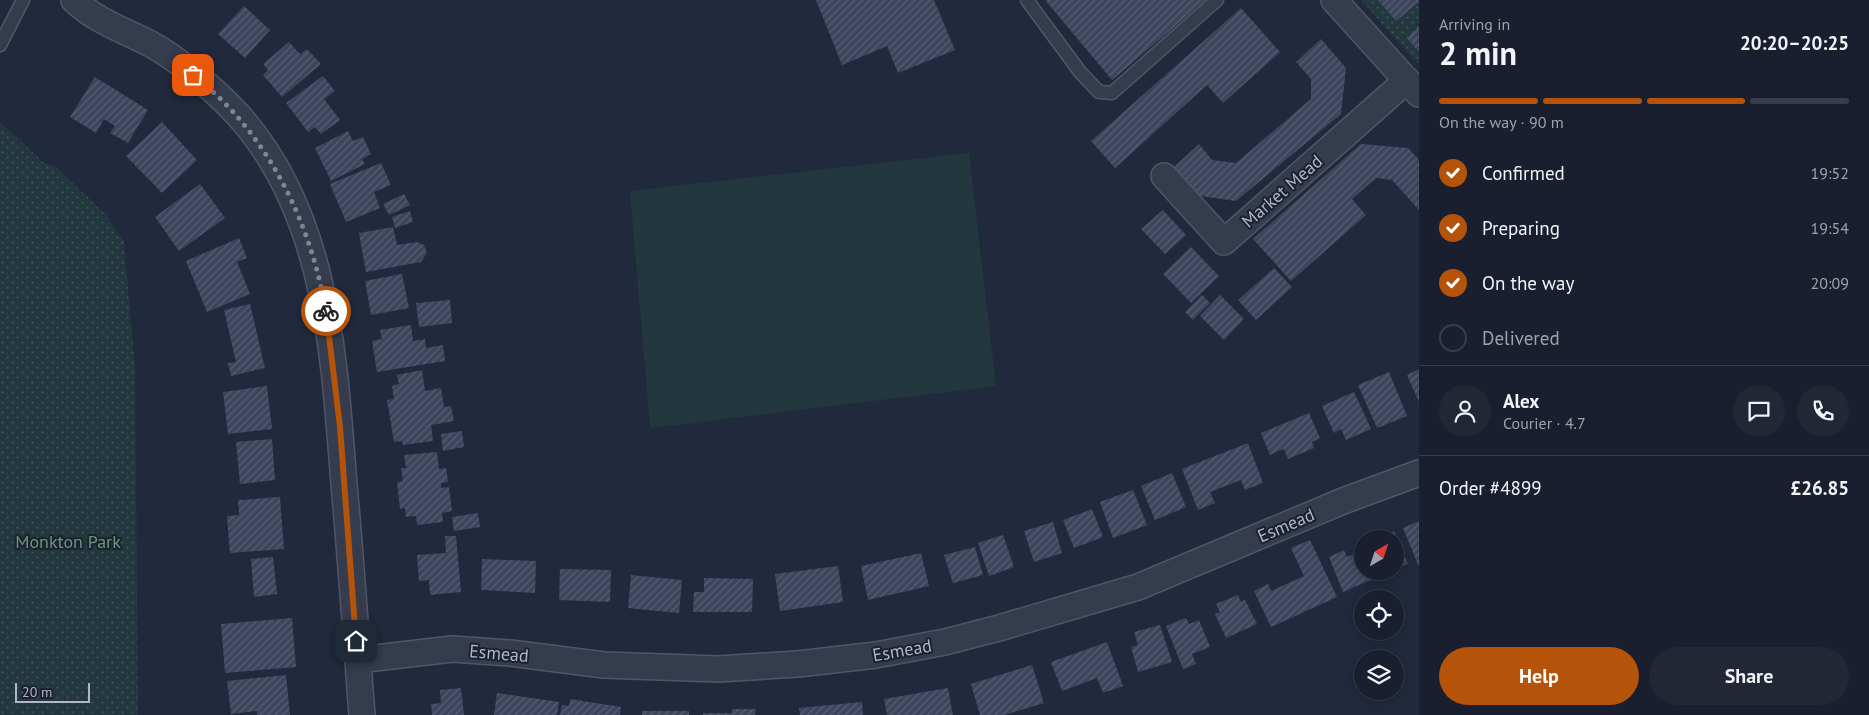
<!DOCTYPE html>
<meta charset="utf-8">
<style>
:root{--surface:#191f2e;--page:#222736;--text:#f1f3f6;--muted:#9fa2aa;--line:#373d4a;--accent:#b45309}
body{margin:0;font-family:"PT Sans",sans-serif;background:var(--page);color:var(--text);height:100vh;display:flex;flex-direction:column;font-size:19px;white-space:nowrap}
*{box-sizing:border-box;margin:0}
p{font-size:16px;color:var(--muted)}
.icon{flex:none;width:28px;height:28px;fill:none;stroke:currentColor;stroke-width:2;stroke-linecap:round;stroke-linejoin:round}
.map{position:relative;flex:1;overflow:hidden}
.drawer{display:flex;flex-direction:column;background:var(--surface);width:450px}
.drawer>*{flex:none}
.needle{width:32px;rotate:39deg}
.tools{position:absolute;left:1354px;top:530px;display:grid;gap:10px}
.tools a{display:grid;place-items:center;width:50px;height:50px;border-radius:50%;background:var(--surface);box-shadow:0 2px 12px #0003,0 0 0 1px var(--line);font-size:25px}
.scale{position:absolute;left:15px;bottom:12px;width:75px;box-sizing:border-box;padding-left:5px;border:2px solid #b1b6c8;border-top:0;font-size:14px;line-height:18px;white-space:nowrap;color:#b1b6c8;-webkit-text-stroke:4px #1b2131;paint-order:stroke}
.pin{position:absolute;display:grid;place-items:center;width:42px;height:42px;color:#fff;margin:-21px;border-radius:10px;box-shadow:0 2px 8px #0006}
.courier{position:absolute;display:grid;place-items:center;width:50px;height:50px;margin:-25px;border:4px solid #b45309;border-radius:50%;background:#fff;color:#222;box-shadow:0 1px 6px #0007}
.overview em{font-style:normal;font-weight:700}
.overview div{display:flex;flex-direction:column-reverse}
.overview{display:flex;align-items:center;justify-content:space-between;height:85px;padding:0 20px}
h1{font-size:32px;font-weight:700;line-height:38px}
.bar{display:grid;grid-template-columns:repeat(4,1fr);gap:8px 5px;align-content:center;height:60px;padding:0 20px}
.bar i{height:6px;border-radius:4px;background:var(--line)}
.bar .current{background:var(--accent)}
.bar p{grid-column:span 4}
.line{display:flex;align-items:center;gap:12px;padding:0 20px;border-top:1px solid var(--line)}
.line div{flex:1}
.round{display:grid;place-items:center;flex:none;width:52px;height:52px;border-radius:26px;background:var(--page)}
ol{padding:0 20px;list-style:none}
li{display:flex;align-items:center;gap:15px;height:55px}
li p{margin-inline-start:auto}
li .icon{padding:5px;border-radius:50%;background:var(--accent);color:#fff;stroke-width:4}
li:last-child{color:var(--muted)}
li i{width:28px;height:28px;border:2px solid var(--line);border-radius:50%}
.button{display:flex;gap:10px;margin-top:auto;padding:10px 20px}
.button a{flex:1;height:58px;border-radius:30px;background:var(--accent);color:#fff;font-size:20px;font-weight:700;line-height:58px;text-align:center}
.button a+a{background:var(--page);color:var(--text)}
main{display:flex;flex:1;min-height:0}
.map>svg:first-child{display:block}
.grass{fill:url(#grass-dots)}
.garden{fill:#23373e}
.building{fill:url(#building-hatch)}
.lines{fill:none;stroke-linecap:round;stroke-linejoin:round}
.lane-casing{stroke:#515667;stroke-width:15}
.street-casing{stroke:#515667;stroke-width:28}
.lane{stroke:#353c4d;stroke-width:12}
.street{stroke:#353c4d;stroke-width:25}
.done{stroke:#7f8597;stroke-width:5;stroke-dasharray:0 9}
.route{stroke:#b45309;stroke-width:6}
.labels{text-anchor:middle;dominant-baseline:central;stroke-width:4;stroke-linejoin:round;paint-order:stroke}
.street-label{font-size:18px;fill:#b1b6c8;stroke:#1b2131}
.park-label{font-size:18px;fill:#669a7a;stroke:#1b2131}
</style>
<main>
<div class="map">
<svg width="1419" height="715" viewBox="0 0 1419 715">
<defs>
<pattern id="grass-dots" width="8" height="8" patternUnits="userSpaceOnUse" patternTransform="scale(1.25)"><rect width="8" height="8" fill="#23373e"/><path d="M2 2h.1M6 6h.1" fill="none" stroke="#415258" stroke-width="1.8" stroke-linecap="round"/></pattern>
<pattern id="building-hatch" width="6" height="6" patternUnits="userSpaceOnUse" patternTransform="scale(1.25)"><rect width="6" height="6" fill="#3d455d"/><path d="M-1 1l2-2M0 6l6-6M5 7l2-2" fill="none" stroke="#575e73"/></pattern>
</defs>
<rect width="100%" height="100%" fill="#21293d"/>
<g class="grass">
<path d="M 1361,0 L 1419,0 L 1419,65 Z"/>
<path d="M 0,122 L 44,163 L 55,166 L 105,214 L 124,242 L 135,368 L 138,715 L 0,715 Z"/>
</g>
<path class="garden" d="M 969,153 L 996,386 L 650,428 L 630,191 Z"/>
<g class="building">
<path d="M 816,0 L 934,0 L 955,50 L 898,73 L 887,46 L 842,65 Z"/>
<path d="M 1045,0 L 1206,0 L 1112,80 Z"/>
<path d="M 1378,0 L 1419,0 L 1419,2 L 1396,21 Z"/>
<path d="M 244,6 L 270,30 L 245,58 L 218,34 Z"/>
<path d="M 1241,8 L 1280,52 L 1223,103 L 1207,85 L 1115,168 L 1091,141 Z"/>
<path d="M 1419,27 L 1419,52 L 1407,38 Z"/>
<path d="M 1321,39 L 1346,68 L 1341,114 L 1236,201 L 1200,196 L 1174,167 L 1199,144 L 1212,160 L 1236,163 L 1311,99 L 1311,79 L 1296,62 Z"/>
<path d="M 289,42 L 300,54 L 307,49 L 321,64 L 282,97 L 263,75 L 268,70 L 263,64 Z"/>
<path d="M 323,76 L 335,91 L 324,99 L 340,120 L 321,134 L 315,127 L 308,132 L 286,103 Z"/>
<path d="M 95,77 L 148,110 L 128,143 L 110,133 L 115,126 L 104,119 L 96,133 L 70,117 Z"/>
<path d="M 162,122 L 197,160 L 162,193 L 126,156 Z"/>
<path d="M 348,131 L 353,141 L 363,137 L 371,154 L 362,159 L 365,164 L 331,181 L 315,148 Z"/>
<path d="M 1361,144 L 1408,148 L 1419,160 L 1419,210 L 1392,180 L 1376,178 L 1352,199 L 1366,215 L 1291,281 L 1253,239 Z"/>
<path d="M 381,163 L 391,185 L 374,192 L 380,208 L 346,222 L 330,184 Z"/>
<path d="M 200,184 L 225,218 L 179,251 L 155,217 Z"/>
<path d="M 404,194 L 410,205 L 389,215 L 383,204 Z"/>
<path d="M 1163,210 L 1186,235 L 1165,254 L 1141,229 Z"/>
<path d="M 410,211 L 413,222 L 395,228 L 392,217 Z"/>
<path d="M 393,227 L 397,245 L 417,242 L 424,245 L 427,253 L 421,262 L 366,272 L 359,233 Z"/>
<path d="M 239,238 L 247,258 L 237,262 L 250,294 L 207,312 L 186,261 Z"/>
<path d="M 1191,247 L 1219,276 L 1191,303 L 1163,274 Z"/>
<path d="M 1274,268 L 1292,287 L 1256,320 L 1238,300 Z"/>
<path d="M 402,274 L 409,308 L 371,315 L 365,281 Z"/>
<path d="M 1202,295 L 1210,303 L 1193,320 L 1185,312 Z"/>
<path d="M 1220,295 L 1244,319 L 1224,340 L 1200,316 Z"/>
<path d="M 450,300 L 452,323 L 419,327 L 416,303 Z"/>
<path d="M 250,304 L 265,368 L 231,376 L 228,363 L 236,362 L 224,310 Z"/>
<path d="M 411,325 L 413,341 L 425,339 L 426,348 L 443,345 L 445,361 L 377,372 L 372,341 L 382,339 L 380,330 Z"/>
<path d="M 1419,369 L 1419,402 L 1407,375 Z"/>
<path d="M 422,370 L 425,391 L 441,388 L 444,407 L 451,406 L 454,421 L 431,425 L 433,441 L 403,445 L 402,441 L 394,442 L 387,400 L 394,399 L 392,386 L 399,384 L 397,375 Z"/>
<path d="M 1389,372 L 1407,416 L 1377,428 L 1358,385 Z"/>
<path d="M 267,386 L 272,429 L 228,434 L 223,392 Z"/>
<path d="M 1354,392 L 1371,429 L 1346,440 L 1341,429 L 1334,433 L 1322,406 Z"/>
<path d="M 1309,413 L 1320,438 L 1312,442 L 1314,448 L 1288,459 L 1284,449 L 1270,455 L 1261,433 Z"/>
<path d="M 462,431 L 464,447 L 443,451 L 441,434 Z"/>
<path d="M 272,439 L 275,480 L 240,484 L 236,442 Z"/>
<path d="M 1248,443 L 1263,483 L 1245,490 L 1241,480 L 1210,492 L 1215,503 L 1198,510 L 1182,469 Z"/>
<path d="M 437,452 L 439,469 L 446,468 L 448,482 L 441,483 L 441,488 L 449,487 L 452,511 L 442,513 L 443,522 L 417,525 L 416,516 L 406,517 L 405,508 L 400,509 L 397,482 L 403,481 L 401,468 L 406,468 L 404,455 Z"/>
<path d="M 1172,473 L 1186,507 L 1155,520 L 1141,486 Z"/>
<path d="M 1133,490 L 1147,525 L 1113,538 L 1100,502 Z"/>
<path d="M 280,497 L 284,549 L 230,553 L 227,516 L 239,515 L 238,500 Z"/>
<path d="M 1092,509 L 1103,537 L 1074,548 L 1063,520 Z"/>
<path d="M 478,513 L 480,527 L 454,531 L 452,517 Z"/>
<path d="M 1419,521 L 1419,567 L 1403,528 Z"/>
<path d="M 1053,522 L 1062,553 L 1034,562 L 1024,531 Z"/>
<path d="M 1394,531 L 1408,564 L 1395,569 L 1395,539 L 1380,539 L 1379,537 Z"/>
<path d="M 1003,535 L 1014,567 L 989,576 L 978,543 Z"/>
<path d="M 445,536 L 456,536 L 461,592 L 430,595 L 429,580 L 419,581 L 417,555 L 446,553 Z"/>
<path d="M 1310,540 L 1337,597 L 1271,627 L 1254,591 L 1268,584 L 1271,591 L 1304,576 L 1291,548 Z"/>
<path d="M 975,547 L 983,575 L 953,583 L 944,555 Z"/>
<path d="M 1344,550 L 1347,557 L 1362,550 L 1362,571 L 1391,571 L 1343,592 L 1329,557 Z"/>
<path d="M 921,553 L 929,586 L 868,600 L 861,566 Z"/>
<path d="M 273,557 L 277,594 L 254,597 L 251,559 Z"/>
<path d="M 482,559 L 536,561 L 535,593 L 481,590 Z"/>
<path d="M 838,566 L 843,602 L 780,611 L 775,574 Z"/>
<path d="M 560,569 L 611,570 L 610,602 L 559,600 Z"/>
<path d="M 631,575 L 682,580 L 679,613 L 628,608 Z"/>
<path d="M 704,578 L 753,579 L 752,612 L 693,612 L 694,592 L 704,592 Z"/>
<path d="M 1238,595 L 1241,602 L 1245,600 L 1257,624 L 1226,638 L 1215,614 L 1220,612 L 1216,604 Z"/>
<path d="M 292,618 L 296,667 L 225,673 L 221,624 Z"/>
<path d="M 1186,618 L 1189,624 L 1199,620 L 1210,647 L 1192,654 L 1196,664 L 1183,669 L 1166,626 Z"/>
<path d="M 1160,625 L 1172,662 L 1138,672 L 1131,647 L 1138,645 L 1134,632 Z"/>
<path d="M 1107,642 L 1123,686 L 1103,693 L 1097,678 L 1062,691 L 1051,662 Z"/>
<path d="M 1032,665 L 1044,703 L 1004,715 L 980,715 L 971,684 Z"/>
<path d="M 286,675 L 290,715 L 257,715 L 257,711 L 231,714 L 227,681 Z"/>
<path d="M 461,688 L 464,715 L 432,715 L 431,704 L 441,703 L 440,690 Z"/>
<path d="M 948,688 L 953,715 L 887,715 L 884,699 Z"/>
<path d="M 497,693 L 559,702 L 557,715 L 494,715 Z"/>
<path d="M 570,699 L 621,707 L 620,715 L 560,715 L 562,705 L 569,706 Z"/>
<path d="M 862,702 L 863,715 L 800,715 L 799,708 Z"/>
<path d="M 732,709 L 756,709 L 755,715 L 703,715 L 703,713 L 732,713 Z"/>
<rect x="642" y="711" width="47" height="4"/>
</g>
<g class="lines">
<defs>
<g id="lane">
<path d="M 1027,0 L 1080,72 L 1099,92 L 1112,93 L 1217,0"/>
<path d="M 0,45 L 23,0"/>
</g>
<g id="street">
<path d="M 74,0 C 96,21 123,30 149,43 C 180,60 215,90 239,116 C 328,216 334,358 344,484 C 351,561 356,638 362,715"/>
<path d="M 1334,0 L 1419,94"/>
<path d="M 1164,176 L 1224,242 L 1407,80"/>
<path d="M 358,660 L 452,649 L 510,653 L 604,665 L 718,669 L 798,664 L 876,655 L 945,642 L 999,628 L 1138,587 L 1343,501 L 1419,473"/>
</g>
</defs>
<use href="#lane" class="lane-casing"/>
<use href="#street" class="street-casing"/>
<use href="#lane" class="lane"/>
<use href="#street" class="street"/>
</g>
<g class="lines">
<path class="done" d="M 193,75 C 267,132 310,220 326,311"/>
<path class="route" d="M 326,311 L 340,427 L 356,641"/>
</g>
<g class="labels">
<g class="street-label">
<text transform="translate(1282 191) rotate(-41)">Market Mead</text>
<text transform="translate(1286 525) rotate(-23)">Esmead</text>
<text transform="translate(902 650) rotate(-10)">Esmead</text>
<text transform="translate(499 653) rotate(5)">Esmead</text>
</g>
<g class="park-label">
<text x="68" y="541">Monkton Park</text>
</g>
</g>
</svg>
<div class="tools">
<a><svg class="needle" viewBox="-14 -14 28 28"><path d="M0-13l5 13h-10z" fill="#e53935"/><path d="M0 13l5-13h-10z" fill="#9fa2aa"/></svg></a>
<a><svg class="icon" aria-label="locate" viewBox="0 0 24 24"><circle cx="12" cy="12" r="6"/><path d="M12 2v4M12 18v4M2 12h4M18 12h4"/></svg></a>
<a><svg class="icon" aria-label="layers" viewBox="0 0 24 24"><path d="M12 4l9 5-9 5-9-5zM3 14l9 5 9-5"/></svg></a>
</div>
<div class="scale">20 m</div>
<div class="pin" style="left:193px;top:75px;background:#ea580c"><svg class="icon" aria-label="bag" viewBox="0 0 24 24"><path d="M5 8h14l-1 12H6zM9 8a3 3 0 0 1 6 0"/></svg></div>
<div class="pin" style="left:356px;top:641px;background:#1f2937"><svg class="icon" aria-label="home" viewBox="0 0 24 24"><path d="M3 11l9-7 9 7M6 9v11h12V9"/></svg></div>
<div class="courier" style="left:326px;top:311px"><svg class="icon" aria-label="bike" viewBox="0 0 24 24"><circle cx="6" cy="16" r="4"/><circle cx="18" cy="16" r="4"/><path d="M6 16l4-8h5l3 8M10 8l3 8H6M13 5h3"/></svg></div>
</div>
<section class="drawer">
<div class="overview"><div><h1>2 min</h1><p>Arriving in</p></div><em>20:20–20:25</em></div>
<div class="bar"><i class="current"></i><i class="current"></i><i class="current"></i><i></i><p>On the way · 90 m</p></div>
<ol>
<li><svg class="icon" aria-label="check" viewBox="0 0 24 24"><path d="M5 12l5 5 9-10"/></svg>Confirmed<p>19:52</p></li>
<li><svg class="icon" aria-label="check" viewBox="0 0 24 24"><path d="M5 12l5 5 9-10"/></svg>Preparing<p>19:54</p></li>
<li><svg class="icon" aria-label="check" viewBox="0 0 24 24"><path d="M5 12l5 5 9-10"/></svg>On the way<p>20:09</p></li>
<li><i></i>Delivered</li>
</ol>
<div class="line" style="height:90px"><a class="round"><svg class="icon" aria-label="person" viewBox="0 0 24 24"><circle cx="12" cy="8" r="4"/><path d="M4 21q1-7 8-7t8 7"/></svg></a><div><b>Alex</b><p>Courier · 4.7</p></div><a class="round"><svg class="icon" aria-label="chat" viewBox="0 0 24 24"><path d="M4 5h16v11H9l-5 4z"/></svg></a><a class="round"><svg class="icon" aria-label="phone" viewBox="0 0 24 24"><path d="M5 4h4l2 5-3 2q2 4 5 5l2-3 5 2v4C11 20 4 13 5 4z"/></svg></a></div>
<div class="line" style="height:65px"><div>Order #4899</div><b>£26.85</b></div>
<div class="button"><a>Help</a><a>Share</a></div>
</section>
</main>
